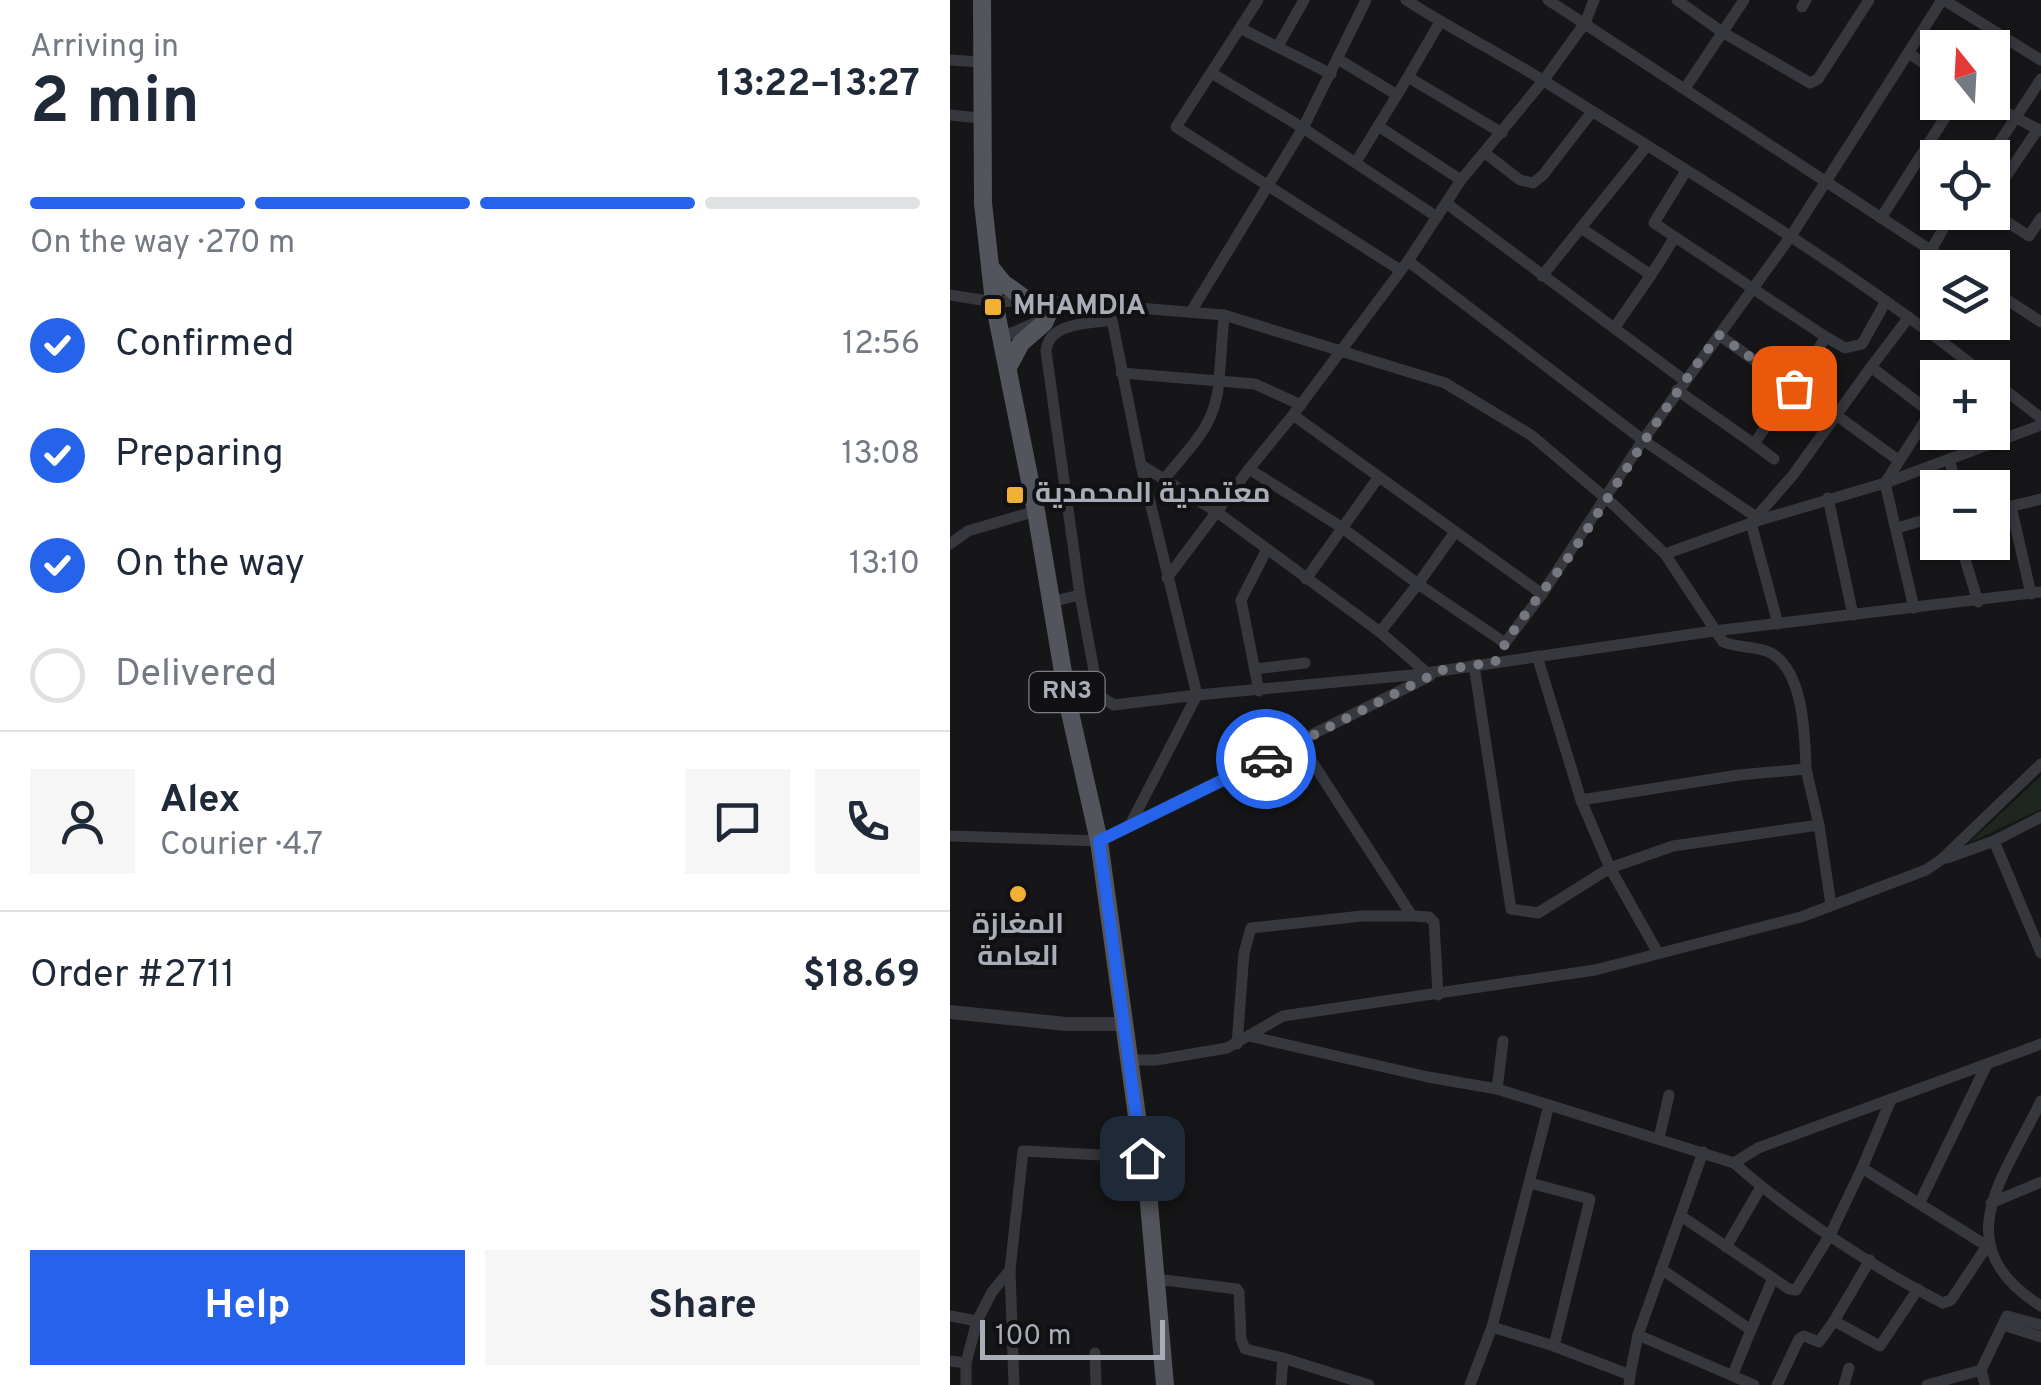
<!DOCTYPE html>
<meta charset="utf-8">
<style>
:root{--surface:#fff;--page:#f6f6f7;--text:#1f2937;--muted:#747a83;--line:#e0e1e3;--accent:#2563eb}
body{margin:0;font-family:Overpass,Cairo,sans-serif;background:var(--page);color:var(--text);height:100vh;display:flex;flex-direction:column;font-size:38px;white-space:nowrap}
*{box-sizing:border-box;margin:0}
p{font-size:32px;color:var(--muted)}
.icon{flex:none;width:55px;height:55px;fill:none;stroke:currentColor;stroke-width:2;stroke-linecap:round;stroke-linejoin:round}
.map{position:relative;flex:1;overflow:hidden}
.drawer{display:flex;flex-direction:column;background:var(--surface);width:950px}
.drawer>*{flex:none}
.needle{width:65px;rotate:342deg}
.controls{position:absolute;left:970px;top:30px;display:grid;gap:20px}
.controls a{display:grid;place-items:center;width:90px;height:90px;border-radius:0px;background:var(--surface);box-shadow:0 2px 8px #0004;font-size:50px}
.scale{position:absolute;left:30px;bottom:25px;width:185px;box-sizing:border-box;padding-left:10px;border:5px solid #a8adb8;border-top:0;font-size:28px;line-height:35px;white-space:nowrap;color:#a8adb8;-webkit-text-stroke:8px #111113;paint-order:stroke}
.pin{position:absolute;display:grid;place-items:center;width:85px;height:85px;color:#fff;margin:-42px;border-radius:20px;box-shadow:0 5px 15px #0006}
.courier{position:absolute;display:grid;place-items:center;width:100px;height:100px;margin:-50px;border:8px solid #2563eb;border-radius:50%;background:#fff;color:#222;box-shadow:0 2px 12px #0007}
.summary em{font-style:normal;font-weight:700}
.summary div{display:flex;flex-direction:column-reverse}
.summary{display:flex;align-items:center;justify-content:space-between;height:170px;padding:0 30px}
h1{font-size:65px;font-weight:700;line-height:75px}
.bar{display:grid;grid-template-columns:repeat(4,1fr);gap:15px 10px;align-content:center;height:120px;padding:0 30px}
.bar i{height:12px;border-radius:8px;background:var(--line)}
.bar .active{background:var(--accent)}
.bar p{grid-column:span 4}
.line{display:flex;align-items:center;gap:25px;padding:0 30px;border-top:2px solid var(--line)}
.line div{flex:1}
.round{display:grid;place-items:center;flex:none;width:105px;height:105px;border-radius:0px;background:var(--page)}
ol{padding:0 30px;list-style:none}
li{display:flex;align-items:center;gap:30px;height:110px}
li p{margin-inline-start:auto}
li .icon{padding:10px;border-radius:50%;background:var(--accent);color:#fff;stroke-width:4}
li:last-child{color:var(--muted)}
li i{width:55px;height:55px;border:5px solid var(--line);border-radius:50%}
.cta{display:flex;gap:20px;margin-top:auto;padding:20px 30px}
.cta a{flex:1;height:115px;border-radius:0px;background:var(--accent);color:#fff;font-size:40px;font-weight:700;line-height:115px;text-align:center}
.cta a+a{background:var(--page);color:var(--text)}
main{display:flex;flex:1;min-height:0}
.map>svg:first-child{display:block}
.green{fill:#1e261f}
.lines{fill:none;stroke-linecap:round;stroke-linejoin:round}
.minor{stroke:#37383d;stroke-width:11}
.tertiary{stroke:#37383d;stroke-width:14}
.primary{stroke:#53555c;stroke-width:18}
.done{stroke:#757880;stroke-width:10;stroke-dasharray:0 18}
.route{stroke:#2563eb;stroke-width:12}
.poi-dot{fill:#f2b134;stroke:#111113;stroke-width:4}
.labels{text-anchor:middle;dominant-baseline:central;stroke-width:8;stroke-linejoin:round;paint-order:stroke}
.shield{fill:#111113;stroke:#7b7e86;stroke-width:2.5}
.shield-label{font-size:25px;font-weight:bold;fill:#a8adb8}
.poi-label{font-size:28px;font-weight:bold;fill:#a8adb8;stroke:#111113;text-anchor:start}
</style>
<main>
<section class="drawer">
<div class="summary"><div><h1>2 min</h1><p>Arriving in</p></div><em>13:22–13:27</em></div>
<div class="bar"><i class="active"></i><i class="active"></i><i class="active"></i><i></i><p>On the way · 270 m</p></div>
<ol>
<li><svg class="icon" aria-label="check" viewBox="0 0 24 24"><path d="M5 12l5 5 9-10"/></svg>Confirmed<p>12:56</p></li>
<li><svg class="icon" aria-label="check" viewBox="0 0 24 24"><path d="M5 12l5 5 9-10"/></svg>Preparing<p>13:08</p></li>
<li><svg class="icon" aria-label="check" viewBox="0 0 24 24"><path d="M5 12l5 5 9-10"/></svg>On the way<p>13:10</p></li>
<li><i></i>Delivered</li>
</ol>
<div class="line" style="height:180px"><a class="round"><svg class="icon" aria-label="person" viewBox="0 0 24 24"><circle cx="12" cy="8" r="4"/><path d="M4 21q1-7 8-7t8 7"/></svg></a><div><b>Alex</b><p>Courier · 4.7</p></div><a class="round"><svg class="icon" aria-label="chat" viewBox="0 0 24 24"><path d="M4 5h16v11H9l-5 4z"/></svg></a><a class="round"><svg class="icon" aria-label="phone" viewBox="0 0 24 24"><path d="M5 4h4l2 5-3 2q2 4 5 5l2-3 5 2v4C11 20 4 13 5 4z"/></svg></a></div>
<div class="line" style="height:130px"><div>Order #2711</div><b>$18.69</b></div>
<div class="cta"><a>Help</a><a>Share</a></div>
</section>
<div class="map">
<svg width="1091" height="1385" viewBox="0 0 1091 1385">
<rect width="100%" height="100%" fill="#161618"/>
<path class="green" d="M 1091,776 L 1091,809 L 1019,843 Z"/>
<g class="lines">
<g class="minor">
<path d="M 308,0 L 226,127 L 450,270"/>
<path d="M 456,0 C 501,29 549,53 594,81 C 745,176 899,267 1039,378"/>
<path d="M 598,0 L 1008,268"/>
<path d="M 727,0 L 772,32 L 860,83 L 868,79 L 919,0"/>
<path d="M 994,0 L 1091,60"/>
<path d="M 852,7 L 856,0"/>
<path d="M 292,29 L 381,74"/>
<path d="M 328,46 L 354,0"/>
<path d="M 960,54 L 988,73"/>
<path d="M 388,59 L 447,95"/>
<path d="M 0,60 L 31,62"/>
<path d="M 263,74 L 353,128 L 487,217"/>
<path d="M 458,77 L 490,22"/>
<path d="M 736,87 L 794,0"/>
<path d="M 1037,102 L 1091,131"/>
<path d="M 0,115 L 30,118"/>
<path d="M 428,126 L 511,180"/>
<path d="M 535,153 L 570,180 L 583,183 L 593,175 L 641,113"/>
<path d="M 1039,158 L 1091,79"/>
<path d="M 406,162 L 458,77 L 552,133"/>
<path d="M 1042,197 L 1088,129"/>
<path d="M 496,203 L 734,380"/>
<path d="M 1042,212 L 1079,236 L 1091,218"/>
<path d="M 931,218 L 1005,102"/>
<path d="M 631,228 L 701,275 L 725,237 L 704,223 L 736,171"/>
<path d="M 725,237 L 876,337"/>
<path d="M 981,250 L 1003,212"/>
<path d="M 592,276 L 696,147"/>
<path d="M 1042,290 L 1091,322"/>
<path d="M 0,295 L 44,302 L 90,300 L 274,315 L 495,383 L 581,435 L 665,506 L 715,554 L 810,520 L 935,483 L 1091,425"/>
<path d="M 242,310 L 353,128 L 416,0"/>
<path d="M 274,315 L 269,381 L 305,384 L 351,405"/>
<path d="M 665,327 L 701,275"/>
<path d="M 769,335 L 843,388"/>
<path d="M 52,337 L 87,322"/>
<path d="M 921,367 L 959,317"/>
<path d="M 171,373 L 269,381 C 266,425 242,445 215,478"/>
<path d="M 1042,380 L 1091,418"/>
<path d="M 727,390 L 804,444"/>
<path d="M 343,415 L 458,261 L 511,180 L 593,81 L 635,23 L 644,0"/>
<path d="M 886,415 L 948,460"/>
<path d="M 1004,432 L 1024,449"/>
<path d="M 824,459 L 804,444 L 876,337 L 895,348 L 912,344 L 936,301"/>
<path d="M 999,459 L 1007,488"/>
<path d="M 191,465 L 247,695 L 164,705 L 151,697 L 147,687 L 130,595 L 96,351 C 99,322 138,324 162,320 L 191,465 L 267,512 L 430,632 L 468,584 L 391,527 L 299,469 L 343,415 L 592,594 L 693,440 L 458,261"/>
<path d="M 878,498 L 903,615"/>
<path d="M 1061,506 L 1081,594"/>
<path d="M 1042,511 L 1091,499"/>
<path d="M 806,517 L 693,440 L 841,236 L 992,0"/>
<path d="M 947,528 L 988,516"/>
<path d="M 505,532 L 468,584 L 555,643 L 592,594"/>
<path d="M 1010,542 L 1028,602"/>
<path d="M 0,544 L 18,531 L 86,511"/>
<path d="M 715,554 L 773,642 C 788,648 805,646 819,652 C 854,669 855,736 856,769"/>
<path d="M 217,578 L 299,469"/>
<path d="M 356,579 L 428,478"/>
<path d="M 100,602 L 130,595"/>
<path d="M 964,608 L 935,483 L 980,413"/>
<path d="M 828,624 L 801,523 L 843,475 L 921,367 L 988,418"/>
<path d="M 430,632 L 476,672"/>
<path d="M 587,656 L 631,800 L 789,775 L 856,769 L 869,825 L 881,905"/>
<path d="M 524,665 L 561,909 L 588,913 L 660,868 L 708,953"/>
<path d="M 305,669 L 355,663"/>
<path d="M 309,691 L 291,600 L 316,551"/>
<path d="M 350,743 L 462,916 L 479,917 L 484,922 L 488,995"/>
<path d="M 631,800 L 660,868 L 723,846 L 869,825"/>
<path d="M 180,825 L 480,676"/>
<path d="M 0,836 L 149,841 L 180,825 L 247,695 L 462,675 L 764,631 L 1091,592"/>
<path d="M 1044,841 L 1091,953"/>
<path d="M 997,858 L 1044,841 L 1091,817"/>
<path d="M 299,1036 L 478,1077 L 547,1089 L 599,1105 L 542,1327 L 604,1346 L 680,1375 L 679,1385"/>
<path d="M 287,1044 L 294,953 L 301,928 L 412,916 L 462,916"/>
<path d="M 179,1060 L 206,1060 L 277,1048 L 333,1016 L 645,970 L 851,917 L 976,870 L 992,859 L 1091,764"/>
<path d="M 547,1089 L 553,1041"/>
<path d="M 1091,1101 C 1054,1178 994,1245 1091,1306"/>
<path d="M 599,1105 L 784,1163 L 808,1148 L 1091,1044"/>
<path d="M 709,1138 L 719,1095"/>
<path d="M 912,1168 L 940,1102"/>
<path d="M 580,1183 L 640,1199 L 604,1346"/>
<path d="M 970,1202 L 1037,1064"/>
<path d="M 1041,1203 L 1091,1182"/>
<path d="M 731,1216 L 839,1289 L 846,1290 L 881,1233 L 912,1168 L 1037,1246 L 1001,1300 L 993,1303 C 927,1270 839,1212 784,1163"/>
<path d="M 776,1247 L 811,1187"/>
<path d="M 920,1260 L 884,1321 L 930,1346 L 968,1289"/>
<path d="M 711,1269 L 801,1330 L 783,1374"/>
<path d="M 60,1270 L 64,1385"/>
<path d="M 206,1279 L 287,1289 L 289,1292 L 291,1339 L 295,1349 L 333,1358 L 331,1385"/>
<path d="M 0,1316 L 27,1321"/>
<path d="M 1053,1325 L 1091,1337"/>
<path d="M 801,1330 L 823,1278"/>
<path d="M 688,1335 L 804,1385"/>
<path d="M 145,1353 L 146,1385"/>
<path d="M 333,1358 L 419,1385"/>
<path d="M 0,1361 L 16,1363"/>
<path d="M 680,1375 L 688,1335 L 753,1152"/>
<path d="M 16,1385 L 16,1363 L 27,1321 L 42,1292 L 60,1270 L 73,1151 L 191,1157"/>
<path d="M 520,1385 L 542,1327"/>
<path d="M 827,1385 L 849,1339 L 854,1336 L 869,1342 L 884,1321"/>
<path d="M 894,1385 L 899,1368"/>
<path d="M 977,1385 L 1031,1370"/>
<path d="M 1035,1385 L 1031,1370 L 1057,1316 L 1091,1325"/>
</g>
<path class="tertiary" d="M 0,1012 L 116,1024 L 174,1024"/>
<g class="primary">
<path d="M 32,0 L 33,203 L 44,302 L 86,511 L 119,708 L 149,841 L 199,1203 L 215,1385"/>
<path d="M 40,267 L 53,283 L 77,300"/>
<path d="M 58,367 L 71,343 L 94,323 L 99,312"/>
</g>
</g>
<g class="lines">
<path class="done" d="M 316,759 L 492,670 L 545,662 C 566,621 599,586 625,548 C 673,476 716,403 769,335 L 844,388"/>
<path class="route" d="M 192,1158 L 149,841 L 316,759"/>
</g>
<g class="poi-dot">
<rect x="33" y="297" width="20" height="20" rx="5"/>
<rect x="55" y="485" width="20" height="20" rx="5"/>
<circle cx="68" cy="894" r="10"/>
</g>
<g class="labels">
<rect class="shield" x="79.5" y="672" width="75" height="40" rx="8"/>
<g class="shield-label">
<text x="117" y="692">RN3</text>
</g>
<g class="poi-label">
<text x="63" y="307">MHAMDIA</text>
<text x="85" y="495">معتمدية المحمدية</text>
<text x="68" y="926" text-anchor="middle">المغازة<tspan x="68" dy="32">العامة</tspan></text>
</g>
</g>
</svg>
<div class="controls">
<a><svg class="needle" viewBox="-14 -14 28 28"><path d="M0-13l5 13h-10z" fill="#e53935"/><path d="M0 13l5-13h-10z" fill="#747a83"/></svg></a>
<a><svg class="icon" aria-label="locate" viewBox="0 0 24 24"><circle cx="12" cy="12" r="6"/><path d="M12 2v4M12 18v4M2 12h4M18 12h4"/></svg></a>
<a><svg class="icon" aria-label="layers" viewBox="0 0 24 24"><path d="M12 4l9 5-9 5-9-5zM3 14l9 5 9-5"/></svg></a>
<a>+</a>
<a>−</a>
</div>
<div class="scale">100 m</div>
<div class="pin" style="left:844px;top:388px;background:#ea580c"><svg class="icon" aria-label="bag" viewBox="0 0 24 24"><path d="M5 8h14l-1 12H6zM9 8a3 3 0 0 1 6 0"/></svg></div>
<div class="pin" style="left:192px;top:1158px;background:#1f2937"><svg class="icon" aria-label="home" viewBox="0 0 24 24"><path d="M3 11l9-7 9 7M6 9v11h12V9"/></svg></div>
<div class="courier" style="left:316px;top:759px"><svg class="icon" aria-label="car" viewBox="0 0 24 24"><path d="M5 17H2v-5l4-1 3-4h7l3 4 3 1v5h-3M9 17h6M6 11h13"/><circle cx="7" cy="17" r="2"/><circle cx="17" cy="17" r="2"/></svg></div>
</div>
</main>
